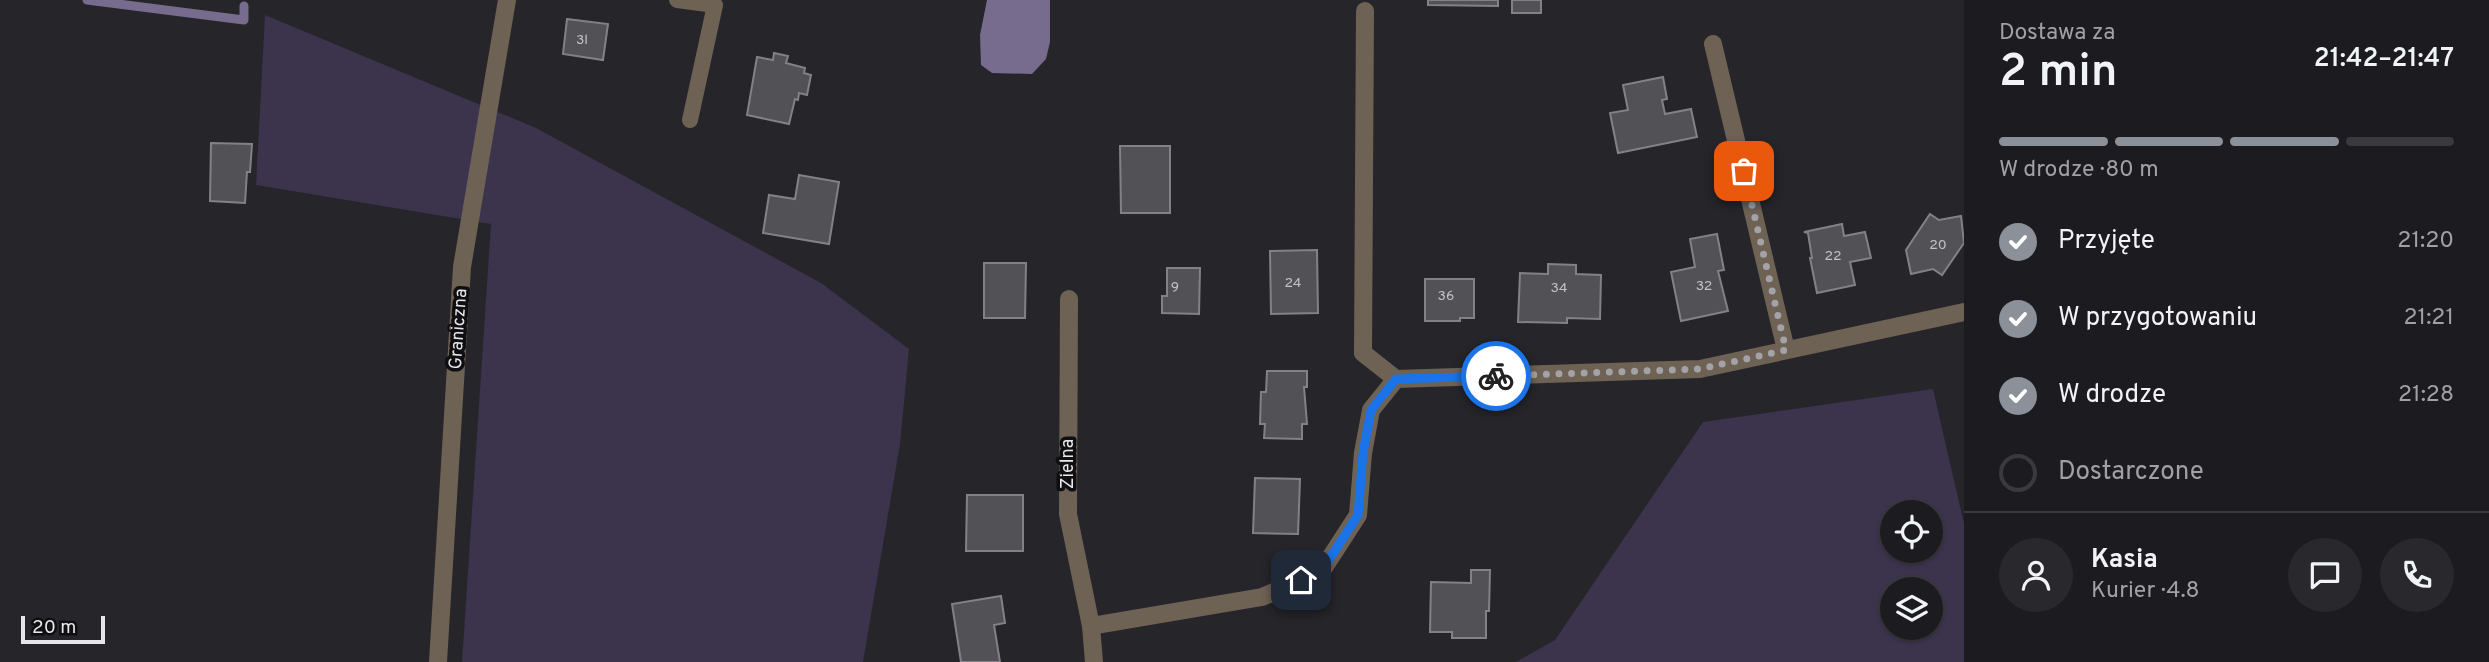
<!DOCTYPE html>
<html lang="pl">
<meta charset="utf-8">
<style>
:root{--surface:#1c1c20;--page:#29292d;--text:#f1f3f6;--muted:#a0a1a5;--line:#3a3a3e;--accent:#8c9099}
body{margin:0;font-family:Overpass,sans-serif;background:var(--page);color:var(--text);height:100vh;display:flex;flex-direction:column;font-size:26px;white-space:nowrap}
*{box-sizing:border-box;margin:0}
p{font-size:23px;color:var(--muted)}
.icon{flex:none;width:38px;height:38px;fill:none;stroke:currentColor;stroke-width:2;stroke-linecap:round;stroke-linejoin:round}
.map{position:relative;flex:1;overflow:hidden}
.side{display:flex;flex-direction:column;background:var(--surface);width:525px}
.side>*{flex:none}
.buttons{position:absolute;left:1880px;top:500px;display:grid;gap:14px}
.buttons a{display:grid;place-items:center;width:63px;height:63px;border-radius:50%;background:var(--surface);box-shadow:0 2px 5px #0004,0 0 0 2px var(--line);font-size:35px}
.scale{position:absolute;left:21px;bottom:18px;width:84px;box-sizing:border-box;padding-left:7px;border:4px solid #e7e6e9;border-top:0;font-size:19px;line-height:24px;white-space:nowrap;color:#e7e6e9;-webkit-text-stroke:5px #0f0e10;paint-order:stroke}
.pin{position:absolute;display:grid;place-items:center;width:60px;height:60px;color:#fff;margin:-30px;border-radius:14px;box-shadow:0 4px 10px #0006}
.courier{position:absolute;display:grid;place-items:center;width:70px;height:70px;margin:-35px;border:5px solid #1a73e8;border-radius:50%;background:#fff;color:#222;box-shadow:0 2px 9px #0007}
.headline em{font-style:normal;font-weight:600}
.headline div{display:flex;flex-direction:column-reverse}
.headline{display:flex;align-items:center;justify-content:space-between;height:119px;padding:0 35px}
h1{font-size:46px;font-weight:600;line-height:52px}
.bar{display:grid;grid-template-columns:repeat(4,1fr);gap:10px 7px;align-content:center;height:84px;padding:0 35px}
.bar i{height:9px;border-radius:5px;background:var(--line)}
.bar .on{background:var(--accent)}
.bar p{grid-column:span 4}
.line{display:flex;align-items:center;gap:18px;padding:0 35px;border-top:2px solid var(--line)}
.line div{flex:1}
.round{display:grid;place-items:center;flex:none;width:74px;height:74px;border-radius:37px;background:var(--page)}
ol{padding:0 35px;list-style:none}
li{display:flex;align-items:center;gap:21px;height:77px}
li p{margin-inline-start:auto}
li .icon{padding:7px;border-radius:50%;background:var(--accent);color:#fff;stroke-width:4}
li:last-child{color:var(--muted)}
li i{width:38px;height:38px;border:4px solid var(--line);border-radius:50%}
main{display:flex;flex:1;min-height:0}
.map>svg:first-child{display:block}
.green{fill:#3c334d;fill-rule:evenodd}
.water{fill:#776b8e}
.lines{fill:none;stroke-linecap:round;stroke-linejoin:round}
.stream{stroke:#776b8e;stroke-width:9}
.building{fill:#525156;stroke:#838187;stroke-width:2}
.lane{stroke:#6e6255;stroke-width:16}
.street{stroke:#6e6255;stroke-width:18}
.done{stroke:#a3a2a6;stroke-width:7;stroke-dasharray:0 12.6}
.route{stroke:#1a73e8;stroke-width:9}
.labels{text-anchor:middle;dominant-baseline:central;stroke-width:7;stroke-linejoin:round;paint-order:stroke}
.number-label{font-size:14px;fill:#c2c1c4}
.street-label{font-size:18px;fill:#e7e6e9;stroke:#0f0e10}
</style>
<main>
<div class="map">
<svg width="1964" height="662" viewBox="0 0 1964 662">
<rect width="100%" height="100%" fill="#26252a"/>
<g class="green">
<path d="M 265,15 L 536,128 L 821,283 L 909,349 L 900,444 L 863,662 L 462,662 L 491,224 L 256,185 Z"/>
<path d="M 1933,389 L 1964,524 L 1964,662 L 1516,662 L 1555,640 L 1703,422 ZM 1892,513 L 1930,513 L 1930,551 L 1892,551 ZM 1892,590 L 1930,590 L 1930,628 L 1892,628 Z"/>
</g>
<path class="water" d="M 987,0 L 1050,0 L 1050,42 L 1046,59 L 1032,74 L 992,73 L 981,65 L 980,35 Z"/>
<g class="lines">
<path class="stream" d="M 87,0 L 244,20 L 244,6"/>
</g>
<g class="building">
<path d="M 1428,0 L 1498,0 L 1498,6 L 1428,5 Z"/>
<rect x="1512" y="0" width="29" height="13"/>
<path d="M 567,19 L 608,24 L 603,60 L 563,54 Z"/>
<path d="M 774,53 L 788,56 L 786,63 L 805,68 L 804,73 L 811,75 L 807,95 L 799,93 L 798,100 L 795,99 L 789,124 L 747,115 L 757,57 L 773,60 Z"/>
<path d="M 1663,77 L 1667,99 L 1662,100 L 1665,114 L 1691,109 L 1697,137 L 1618,153 L 1610,113 L 1628,110 L 1623,85 Z"/>
<path d="M 211,143 L 252,144 L 250,172 L 247,172 L 245,203 L 210,201 Z"/>
<path d="M 1120,146 L 1170,146 L 1170,213 L 1121,213 Z"/>
<path d="M 799,175 L 839,182 L 829,244 L 763,233 L 769,195 L 795,199 Z"/>
<path d="M 1930,214 L 1939,220 L 1961,216 L 1964,243 L 1942,275 L 1933,269 L 1911,274 L 1906,250 Z"/>
<path d="M 1842,224 L 1844,236 L 1865,232 L 1871,258 L 1850,262 L 1855,285 L 1817,293 L 1810,258 L 1812,258 L 1808,233 L 1804,232 Z"/>
<path d="M 1717,234 L 1724,270 L 1718,271 L 1728,311 L 1681,321 L 1671,272 L 1695,267 L 1690,239 Z"/>
<path d="M 1317,250 L 1318,313 L 1271,314 L 1270,251 Z"/>
<path d="M 984,263 L 1026,263 L 1025,318 L 984,318 Z"/>
<path d="M 1548,264 L 1576,265 L 1576,274 L 1601,275 L 1600,319 L 1567,318 L 1567,323 L 1518,322 L 1520,273 L 1548,274 Z"/>
<path d="M 1167,268 L 1200,268 L 1199,314 L 1162,313 L 1162,296 L 1167,296 Z"/>
<path d="M 1425,279 L 1474,279 L 1474,318 L 1460,318 L 1460,321 L 1425,321 Z"/>
<path d="M 1267,371 L 1307,371 L 1307,387 L 1304,387 L 1307,424 L 1302,424 L 1302,439 L 1264,438 L 1265,424 L 1260,424 L 1261,392 L 1266,392 Z"/>
<path d="M 1255,478 L 1300,479 L 1298,534 L 1253,533 Z"/>
<path d="M 967,495 L 1023,495 L 1023,551 L 966,551 Z"/>
<path d="M 1471,570 L 1490,570 L 1489,611 L 1486,611 L 1486,638 L 1452,638 L 1452,632 L 1430,632 L 1431,582 L 1471,583 Z"/>
<path d="M 1001,596 L 1005,623 L 994,625 L 1000,662 L 961,662 L 952,604 Z"/>
</g>
<g class="lines">
<path class="lane" d="M 677,0 L 715,5 L 690,120"/>
<g class="street">
<path d="M 1365,11 L 1363,353 L 1396,379"/>
<path d="M 1713,44 L 1786,350"/>
<path d="M 1069,299 L 1068,514 L 1091,626"/>
<path d="M 438,662 L 462,267 L 507,0"/>
<path d="M 1094,662 L 1091,626 L 1262,597 L 1321,572 L 1358,515 L 1363,453 L 1371,410 L 1396,379 L 1700,369 L 1964,312"/>
</g>
</g>
<g class="lines">
<path class="done" d="M 1496,376 L 1700,369 L 1786,350 L 1744,171"/>
<path class="route" d="M 1301,580 L 1321,572 L 1358,515 L 1363,453 L 1371,410 L 1396,379 L 1496,376"/>
</g>
<g class="labels">
<g class="number-label">
<text x="582" y="40">3l</text>
<text x="1938" y="245">20</text>
<text x="1833" y="256">22</text>
<text x="1293" y="283">24</text>
<text x="1704" y="286">32</text>
<text x="1175" y="287">9</text>
<text x="1559" y="288">34</text>
<text x="1446" y="296">36</text>
</g>
<g class="street-label">
<text transform="translate(459 329) rotate(-86)">Graniczna</text>
<text transform="translate(1068 464) rotate(-90)">Zielna</text>
</g>
</g>
</svg>
<div class="buttons">
<a><svg class="icon" aria-label="locate" viewBox="0 0 24 24"><circle cx="12" cy="12" r="6"/><path d="M12 2v4M12 18v4M2 12h4M18 12h4"/></svg></a>
<a><svg class="icon" aria-label="layers" viewBox="0 0 24 24"><path d="M12 4l9 5-9 5-9-5zM3 14l9 5 9-5"/></svg></a>
</div>
<div class="scale">20 m</div>
<div class="pin" style="left:1744px;top:171px;background:#ea580c"><svg class="icon" aria-label="bag" viewBox="0 0 24 24"><path d="M5 8h14l-1 12H6zM9 8a3 3 0 0 1 6 0"/></svg></div>
<div class="pin" style="left:1301px;top:580px;background:#1f2937"><svg class="icon" aria-label="home" viewBox="0 0 24 24"><path d="M3 11l9-7 9 7M6 9v11h12V9"/></svg></div>
<div class="courier" style="left:1496px;top:376px"><svg class="icon" aria-label="bike" viewBox="0 0 24 24"><circle cx="6" cy="16" r="4"/><circle cx="18" cy="16" r="4"/><path d="M6 16l4-8h5l3 8M10 8l3 8H6M13 5h3"/></svg></div>
</div>
<section class="side">
<div class="headline"><div><h1>2 min</h1><p>Dostawa za</p></div><em>21:42–21:47</em></div>
<div class="bar"><i class="on"></i><i class="on"></i><i class="on"></i><i></i><p>W drodze · 80 m</p></div>
<ol>
<li><svg class="icon" aria-label="check" viewBox="0 0 24 24"><path d="M5 12l5 5 9-10"/></svg>Przyjęte<p>21:20</p></li>
<li><svg class="icon" aria-label="check" viewBox="0 0 24 24"><path d="M5 12l5 5 9-10"/></svg>W przygotowaniu<p>21:21</p></li>
<li><svg class="icon" aria-label="check" viewBox="0 0 24 24"><path d="M5 12l5 5 9-10"/></svg>W drodze<p>21:28</p></li>
<li><i></i>Dostarczone</li>
</ol>
<div class="line" style="height:126px"><a class="round"><svg class="icon" aria-label="person" viewBox="0 0 24 24"><circle cx="12" cy="8" r="4"/><path d="M4 21q1-7 8-7t8 7"/></svg></a><div><b>Kasia</b><p>Kurier · 4.8</p></div><a class="round"><svg class="icon" aria-label="chat" viewBox="0 0 24 24"><path d="M4 5h16v11H9l-5 4z"/></svg></a><a class="round"><svg class="icon" aria-label="phone" viewBox="0 0 24 24"><path d="M5 4h4l2 5-3 2q2 4 5 5l2-3 5 2v4C11 20 4 13 5 4z"/></svg></a></div>
</section>
</main>
